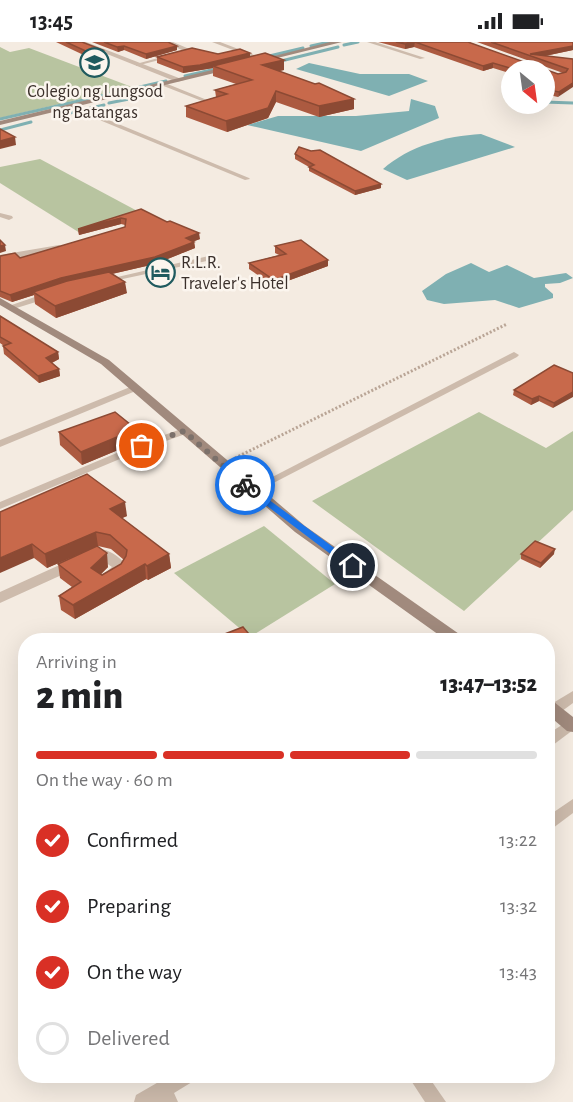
<!DOCTYPE html>
<meta charset="utf-8">
<style>
:root{--surface:#fff;--page:#f2f2f2;--text:#202124;--muted:#757577;--line:#e0e0e0;--accent:#d93025}
body{margin:0;font-family:"Alegreya Sans",sans-serif;background:var(--page);color:var(--text);height:100vh;display:flex;flex-direction:column;font-size:22px;white-space:nowrap}
*{box-sizing:border-box;margin:0}
p{font-size:20px;color:var(--muted)}
.icon{flex:none;width:33px;height:33px;fill:none;stroke:currentColor;stroke-width:2;stroke-linecap:round;stroke-linejoin:round}
.map{position:relative;flex:1;overflow:hidden}
.drawer{position:absolute;left:18px;top:591px;width:537px;height:450px;display:flex;flex-direction:column;background:var(--surface);border-radius:24px;box-shadow:0 6px 24px #0002}
.drawer>*{flex:none}
.needle{width:39px;rotate:151deg}
.fabs{position:absolute;left:501px;top:18px;display:grid;gap:12px}
.fabs a{display:grid;place-items:center;width:54px;height:54px;border-radius:50%;background:var(--surface);box-shadow:0 6px 24px #0002;font-size:30px}
.pin{position:absolute;display:grid;place-items:center;width:51px;height:51px;color:#fff;margin:-26px;border:3px solid #fff;border-radius:50%;box-shadow:0 2px 6px #0007}
.courier{position:absolute;display:grid;place-items:center;width:60px;height:60px;margin:-30px;border:4px solid #1a73e8;border-radius:50%;background:#fff;color:#222;box-shadow:0 2px 8px #0007}
.head em{font-style:normal;font-weight:800}
.head div{display:flex;flex-direction:column-reverse}
.head{display:flex;align-items:center;justify-content:space-between;height:102px;padding:0 18px}
h1{font-size:39px;font-weight:800;line-height:45px}
.bar{display:grid;grid-template-columns:repeat(4,1fr);gap:9px 6px;align-content:center;height:72px;padding:0 18px}
.bar i{height:8px;border-radius:4px;background:var(--line)}
.bar .active{background:var(--accent)}
.bar p{grid-column:span 4}
ol{padding:0 18px;list-style:none}
li{display:flex;align-items:center;gap:18px;height:66px}
li p{margin-inline-start:auto}
li .icon{padding:6px;border-radius:50%;background:var(--accent);color:#fff;stroke-width:4}
li:last-child{color:var(--muted)}
li i{width:33px;height:33px;border:3px solid var(--line);border-radius:50%}
.status{display:flex;justify-content:space-between;align-items:center;height:42px;padding:0 30px;background:var(--surface);direction:ltr}
.status svg{height:16px;fill:currentColor}
.map>svg:first-child{display:block}
.green{fill:#b8c4a0}
.water{fill:#7fb0b2}
.lines{fill:none;stroke-linecap:round;stroke-linejoin:round}
.stream{stroke:#7fb0b2;stroke-width:3}
.path{stroke:#b9a596;stroke-width:3;stroke-dasharray:2 2;stroke-linecap:butt}
.service{fill:#cdbbac;fill-rule:evenodd}
.minor{fill:#cdbbac;fill-rule:evenodd}
.tertiary{fill:#cdbbac;fill-rule:evenodd}
.secondary{fill:#a18a7d;fill-rule:evenodd}
.wall{fill:#ac5a40}
.shaded-wall{fill:#8c4a34}
.building{fill:#c8694b;stroke:#8c4a34;stroke-width:1.5}
.route{fill:#1a73e8}
.done{stroke:#7c716b;stroke-width:6;stroke-dasharray:0 10.8}
.labels{text-anchor:middle;dominant-baseline:central;stroke-width:5;stroke-linejoin:round;paint-order:stroke}
.far-poi-label{font-size:18px;fill:#3b302b;stroke:#fbf5ee}
</style>
<div class="status"><b>13:45</b><svg viewBox="0 0 49 12"><path d="M0 12V9h3v3zM5 12V6h3v6zM10 12V3h3v9zM15 12V0h3v12zM26 1h20v11H26zM47 4h2v5h-2z"/></svg></div>
<div class="map">
<svg width="573" height="1060" viewBox="0 0 573 1060">
<rect width="100%" height="100%" fill="#f4ebe1"/>
<g class="green">
<path d="M 0,5 L 10,10 L 29,6 L 132,45 L 0,76 Z"/>
<path d="M 40,117 L 143,172 L 80,191 L 0,141 L 0,125 Z"/>
<path d="M 479,370 L 546,406 L 573,389 L 573,468 L 464,569 L 312,459 Z"/>
<path d="M 264,484 L 335,542 L 250,595 L 174,531 Z"/>
</g>
<g class="water">
<path d="M 309,21 L 360,32 L 409,32 L 428,39 L 389,54 L 296,27 Z"/>
<path d="M 411,57 L 435,64 L 439,76 L 361,109 L 247,83 L 278,74 L 356,74 L 409,69 Z"/>
<path d="M 481,92 L 515,105 L 407,138 L 383,127 C 409,104 446,94 481,92 Z"/>
<path d="M 471,221 L 489,230 L 507,223 L 534,236 L 566,231 L 573,236 L 560,241 L 545,242 L 545,245 L 553,252 L 553,256 L 519,266 L 495,258 L 444,262 L 427,258 L 422,249 L 446,232 Z"/>
</g>
<g class="lines">
<g class="stream">
<path d="M 344,3 L 358,0"/>
<path d="M 311,4 L 329,0"/>
<path d="M 265,15 L 303,6"/>
<path d="M 277,20 L 338,5"/>
<path d="M 185,34 L 220,26"/>
<path d="M 544,60 L 573,61"/>
<path d="M 109,61 L 134,56"/>
<path d="M 57,74 L 104,63"/>
<path d="M 0,77 L 166,39"/>
<path d="M 0,88 L 31,80"/>
</g>
<path class="path" d="M 235,416 L 507,282"/>
<g class="service">
<path d="M 212,0 L 220,0 L 267,18 L 262,19 Z"/>
<path d="M 367,0 L 375,0 L 425,16 L 420,17 Z"/>
<path d="M 161,41 L 165,41 L 212,60 L 207,61 L 161,43 Z"/>
<path d="M 70,62 L 249,136 L 250,137 L 245,138 L 68,65 Z"/>
<path d="M 0,171 L 12,174 L 13,176 L 9,178 L 0,175 Z"/>
<path d="M 213,213 L 216,213 L 216,217 L 104,241 L 100,239 Z"/>
<path d="M 49,250 L 53,253 L 52,255 L 10,268 L 6,265 Z"/>
<path d="M 514,310 L 519,313 L 517,315 L 256,450 L 248,450 L 247,448 Z"/>
<path d="M 135,343 L 138,344 L 138,348 L 0,405 L 0,398 Z"/>
<path d="M 184,386 L 188,387 L 188,391 L 147,406 L 140,406 L 139,409 L 0,467 L 0,460 L 131,405 L 138,405 L 139,402 Z"/>
<path d="M 573,649 L 573,661 L 558,672 L 548,672 L 548,664 Z"/>
<path d="M 571,677 L 573,678 L 573,688 L 553,703 L 548,704 L 548,692 Z"/>
<path d="M 573,757 L 573,771 L 553,786 L 548,788 L 548,774 Z"/>
<path d="M 169,1034 L 194,1034 L 192,1040 L 174,1051 L 178,1060 L 134,1060 L 136,1053 Z"/>
<path d="M 408,1034 L 428,1034 L 446,1060 L 425,1060 Z"/>
</g>
<g class="minor">
<path d="M 164,0 L 173,0 L 194,9 L 136,24 L 136,22 L 184,9 Z"/>
<path d="M 59,203 L 64,206 L 62,208 L 0,219 L 0,213 Z"/>
<path d="M 97,506 C 110,508 119,514 127,524 C 125,535 113,542 103,539 L 100,536 L 112,525 L 99,516 L 0,561 L 0,550 Z"/>
</g>
<path class="tertiary" d="M 77,0 L 86,0 L 184,38 L 177,40 Z"/>
<g class="secondary">
<path d="M 330,0 L 342,0 L 257,21 L 254,19 Z"/>
<path d="M 233,23 L 235,26 L 0,83 L 0,79 Z"/>
<path d="M 0,256 L 109,318 L 305,484 L 462,594 L 464,598 L 446,598 L 295,490 L 101,322 L 0,263 Z"/>
<path d="M 548,658 L 554,660 L 573,675 L 573,690 L 567,689 L 548,673 Z"/>
</g>
</g>
<g class="wall">
<path d="M 56,0 L 82,0 L 103,13 L 90,16 Z"/>
<path d="M 92,0 L 168,0 L 177,4 L 177,8 L 146,17 L 124,8 L 118,10 Z"/>
<path d="M 378,0 L 468,0 L 558,32 L 563,31 L 477,0 L 573,0 L 573,8 L 545,14 L 573,17 L 558,55 L 544,52 L 544,28 L 512,28 L 512,32 L 493,26 L 483,29 L 414,5 L 405,7 Z"/>
<path d="M 218,12 L 284,18 L 284,28 L 279,29 L 354,57 L 354,67 L 319,75 L 276,60 L 268,76 L 227,90 L 186,75 L 186,64 L 216,55 L 215,48 L 236,42 L 213,34 L 213,26 L 183,31 L 157,21 L 157,15 Z"/>
<path d="M 295,112 L 381,146 L 355,153 L 309,129 L 309,125 L 295,117 Z"/>
<path d="M 141,167 L 200,197 L 194,199 L 195,206 L 155,222 L 112,232 L 127,251 L 56,276 L 35,262 L 34,253 L 12,260 L 0,255 L 0,214 L 20,216 L 125,185 L 125,183 L 121,182 L 79,193 L 78,187 Z"/>
<path d="M 275,204 L 328,224 L 274,244 L 249,227 L 249,221 L 279,213 L 275,211 Z"/>
<path d="M 0,274 L 58,310 L 59,317 L 52,321 L 59,327 L 60,334 L 39,341 L 4,312 L 3,304 L 4,304 L 0,301 Z"/>
<path d="M 573,331 L 553,366 L 539,359 L 531,363 L 513,353 L 514,348 Z"/>
<path d="M 136,387 L 138,401 L 136,403 L 130,403 L 82,423 L 60,403 L 59,390 Z"/>
<path d="M 0,470 L 127,474 L 122,476 L 169,512 L 171,526 L 148,538 L 146,537 L 75,577 L 61,568 L 59,554 L 72,545 L 60,536 L 58,522 L 108,525 L 101,532 L 102,533 L 121,522 L 124,518 L 111,507 L 98,504 L 47,526 L 34,516 Z"/>
<path d="M 521,512 L 554,512 L 540,526 L 521,517 Z"/>
</g>
<g class="shaded-wall">
<path d="M 415,0 L 414,5 L 405,7 L 405,2 Z"/>
<path d="M 124,4 L 124,8 L 118,10 L 117,5 Z"/>
<path d="M 177,4 L 177,8 L 146,17 L 146,12 Z"/>
<path d="M 573,4 L 573,8 L 535,16 L 530,12 Z"/>
<path d="M 103,8 L 103,13 L 90,16 L 90,11 Z"/>
<path d="M 250,11 L 250,17 L 213,24 L 213,26 L 183,31 L 183,25 Z"/>
<path d="M 284,18 L 284,28 L 262,33 L 262,23 Z"/>
<path d="M 493,21 L 493,26 L 483,29 L 483,24 Z"/>
<path d="M 573,41 L 573,45 L 558,55 L 559,50 Z"/>
<path d="M 276,49 L 276,60 L 268,76 L 227,90 L 226,79 Z"/>
<path d="M 354,57 L 354,67 L 319,75 L 319,64 Z"/>
<path d="M 15,95 L 16,103 L 0,107 L 0,99 Z"/>
<path d="M 381,142 L 381,146 L 355,153 L 355,149 Z"/>
<path d="M 121,176 L 121,182 L 79,193 L 78,187 Z"/>
<path d="M 199,191 L 200,197 L 187,202 L 186,196 Z"/>
<path d="M 194,200 L 195,206 L 155,222 L 33,250 L 34,253 L 12,260 L 10,253 L 61,236 Z"/>
<path d="M 5,203 L 6,209 L 0,211 L 0,204 Z"/>
<path d="M 328,218 L 328,224 L 274,244 L 274,238 Z"/>
<path d="M 125,240 L 127,251 L 56,276 L 55,264 Z"/>
<path d="M 58,310 L 59,317 L 47,323 L 46,316 Z"/>
<path d="M 59,327 L 60,334 L 39,341 L 38,334 Z"/>
<path d="M 573,350 L 573,355 L 553,366 L 554,361 Z"/>
<path d="M 539,354 L 539,359 L 531,363 L 532,357 Z"/>
<path d="M 136,387 L 138,401 L 136,403 L 135,390 Z"/>
<path d="M 129,390 L 130,403 L 82,423 L 81,410 Z"/>
<path d="M 125,460 L 127,474 L 111,481 L 110,467 Z"/>
<path d="M 96,490 L 98,504 L 47,526 L 45,512 Z"/>
<path d="M 32,502 L 34,516 L 0,531 L 0,516 Z"/>
<path d="M 555,507 L 554,512 L 540,526 L 541,521 Z"/>
<path d="M 107,511 L 108,525 L 93,540 L 91,526 Z"/>
<path d="M 169,512 L 171,526 L 148,538 L 147,524 Z"/>
<path d="M 145,522 L 146,537 L 75,577 L 73,563 Z"/>
</g>
<g class="building">
<path d="M 66,0 L 82,0 L 103,8 L 90,11 Z"/>
<path d="M 104,0 L 168,0 L 177,4 L 146,12 L 124,4 L 117,5 Z"/>
<path d="M 396,0 L 468,0 L 558,32 L 566,30 L 568,27 L 491,0 L 573,0 L 573,4 L 530,12 L 573,17 L 573,41 L 559,50 L 544,47 L 544,28 L 517,28 L 493,21 L 483,24 L 415,0 L 405,2 Z"/>
<path d="M 192,6 L 218,12 L 240,7 L 250,11 L 200,23 L 183,25 L 157,15 Z"/>
<path d="M 265,11 L 284,18 L 262,23 L 315,42 L 319,41 L 354,57 L 319,64 L 276,49 L 268,66 L 226,79 L 186,64 L 227,52 L 215,48 L 252,38 L 213,24 Z"/>
<path d="M 0,87 L 15,95 L 0,99 Z"/>
<path d="M 299,105 L 311,109 L 320,108 L 381,142 L 355,149 L 309,125 L 314,123 L 295,112 Z"/>
<path d="M 141,167 L 167,180 L 170,179 L 199,191 L 186,196 L 194,200 L 155,215 L 61,236 L 10,253 L 0,249 L 0,214 L 15,211 L 20,216 L 125,185 L 126,177 L 121,176 L 78,187 Z"/>
<path d="M 0,198 L 5,203 L 0,204 Z"/>
<path d="M 301,198 L 328,218 L 274,238 L 249,221 L 286,212 L 275,204 Z"/>
<path d="M 109,230 L 125,240 L 55,264 L 33,250 L 67,239 Z"/>
<path d="M 0,274 L 58,310 L 46,316 L 59,327 L 38,334 L 3,304 L 11,301 L 0,295 Z"/>
<path d="M 554,323 L 573,331 L 573,350 L 554,361 L 539,354 L 532,357 L 514,348 Z"/>
<path d="M 115,370 L 136,387 L 135,390 L 129,390 L 81,410 L 59,390 Z"/>
<path d="M 87,432 L 125,460 L 110,467 L 169,512 L 147,524 L 145,522 L 73,563 L 59,554 L 81,540 L 58,522 L 97,504 L 107,511 L 91,526 L 102,533 L 121,522 L 126,514 L 127,508 L 110,493 L 96,490 L 45,512 L 32,502 L 0,516 L 0,470 Z"/>
<path d="M 535,499 L 555,507 L 541,521 L 521,512 Z"/>
<path d="M 243,585 L 254,598 L 209,598 Z"/>
</g>
<path class="route" d="M 245,440 L 356,522 L 356,526 L 349,526 L 242,445 L 241,443 Z"/>
<g class="lines">
<path class="done" d="M 142,404 L 184,389 L 245,443"/>
</g>
<defs>
<symbol id="university-ring" viewBox="-11 -11 22 22"><circle r="9.5" fill="#fbf5ee" stroke="#1f5a5e" stroke-width="1.5"/><path d="M0-5L7-2L0 1L-7-2ZM-4 1L0 2.5L4 1V4Q0 6-4 4Z" fill="#1f5a5e"/></symbol>
<symbol id="hotel-ring" viewBox="-11 -11 22 22"><circle r="9.5" fill="#fbf5ee" stroke="#1f5a5e" stroke-width="1.5"/><path d="M-6-4.5h1.5V1H6V5H4.5V3h-9V5H-6ZM-4 0a1.8 1.8 0 1 1 3.6 0ZM.5 0V-2.5h3Q6-2.5 6 0Z" fill="#1f5a5e"/></symbol>
</defs>
<g fill-rule="evenodd">
<use href="#university-ring" x="78" y="4" width="33" height="33"/>
<use href="#hotel-ring" x="144" y="214" width="33" height="33"/>
</g>
<g class="labels">
<g class="far-poi-label">
<text x="95" y="50">Colegio ng Lungsod<tspan x="95" dy="21">ng Batangas</tspan></text>
<text x="181" y="221" text-anchor="start">R.L.R.<tspan x="181" dy="21">Traveler's Hotel</tspan></text>
</g>
</g>
</svg>
<div class="fabs">
<a><svg class="needle" viewBox="-14 -14 28 28"><path d="M0-13l5 13h-10z" fill="#e53935"/><path d="M0 13l5-13h-10z" fill="#757577"/></svg></a>
</div>
<div class="pin" style="left:142px;top:404px;background:#ea580c"><svg class="icon" aria-label="bag" viewBox="0 0 24 24"><path d="M5 8h14l-1 12H6zM9 8a3 3 0 0 1 6 0"/></svg></div>
<div class="pin" style="left:353px;top:524px;background:#1f2937"><svg class="icon" aria-label="home" viewBox="0 0 24 24"><path d="M3 11l9-7 9 7M6 9v11h12V9"/></svg></div>
<div class="courier" style="left:245px;top:443px"><svg class="icon" aria-label="bike" viewBox="0 0 24 24"><circle cx="6" cy="16" r="4"/><circle cx="18" cy="16" r="4"/><path d="M6 16l4-8h5l3 8M10 8l3 8H6M13 5h3"/></svg></div>
<section class="drawer">
<div class="head"><div><h1>2 min</h1><p>Arriving in</p></div><em>13:47–13:52</em></div>
<div class="bar"><i class="active"></i><i class="active"></i><i class="active"></i><i></i><p>On the way · 60 m</p></div>
<ol>
<li><svg class="icon" aria-label="check" viewBox="0 0 24 24"><path d="M5 12l5 5 9-10"/></svg>Confirmed<p>13:22</p></li>
<li><svg class="icon" aria-label="check" viewBox="0 0 24 24"><path d="M5 12l5 5 9-10"/></svg>Preparing<p>13:32</p></li>
<li><svg class="icon" aria-label="check" viewBox="0 0 24 24"><path d="M5 12l5 5 9-10"/></svg>On the way<p>13:43</p></li>
<li><i></i>Delivered</li>
</ol>
</section>
</div>
